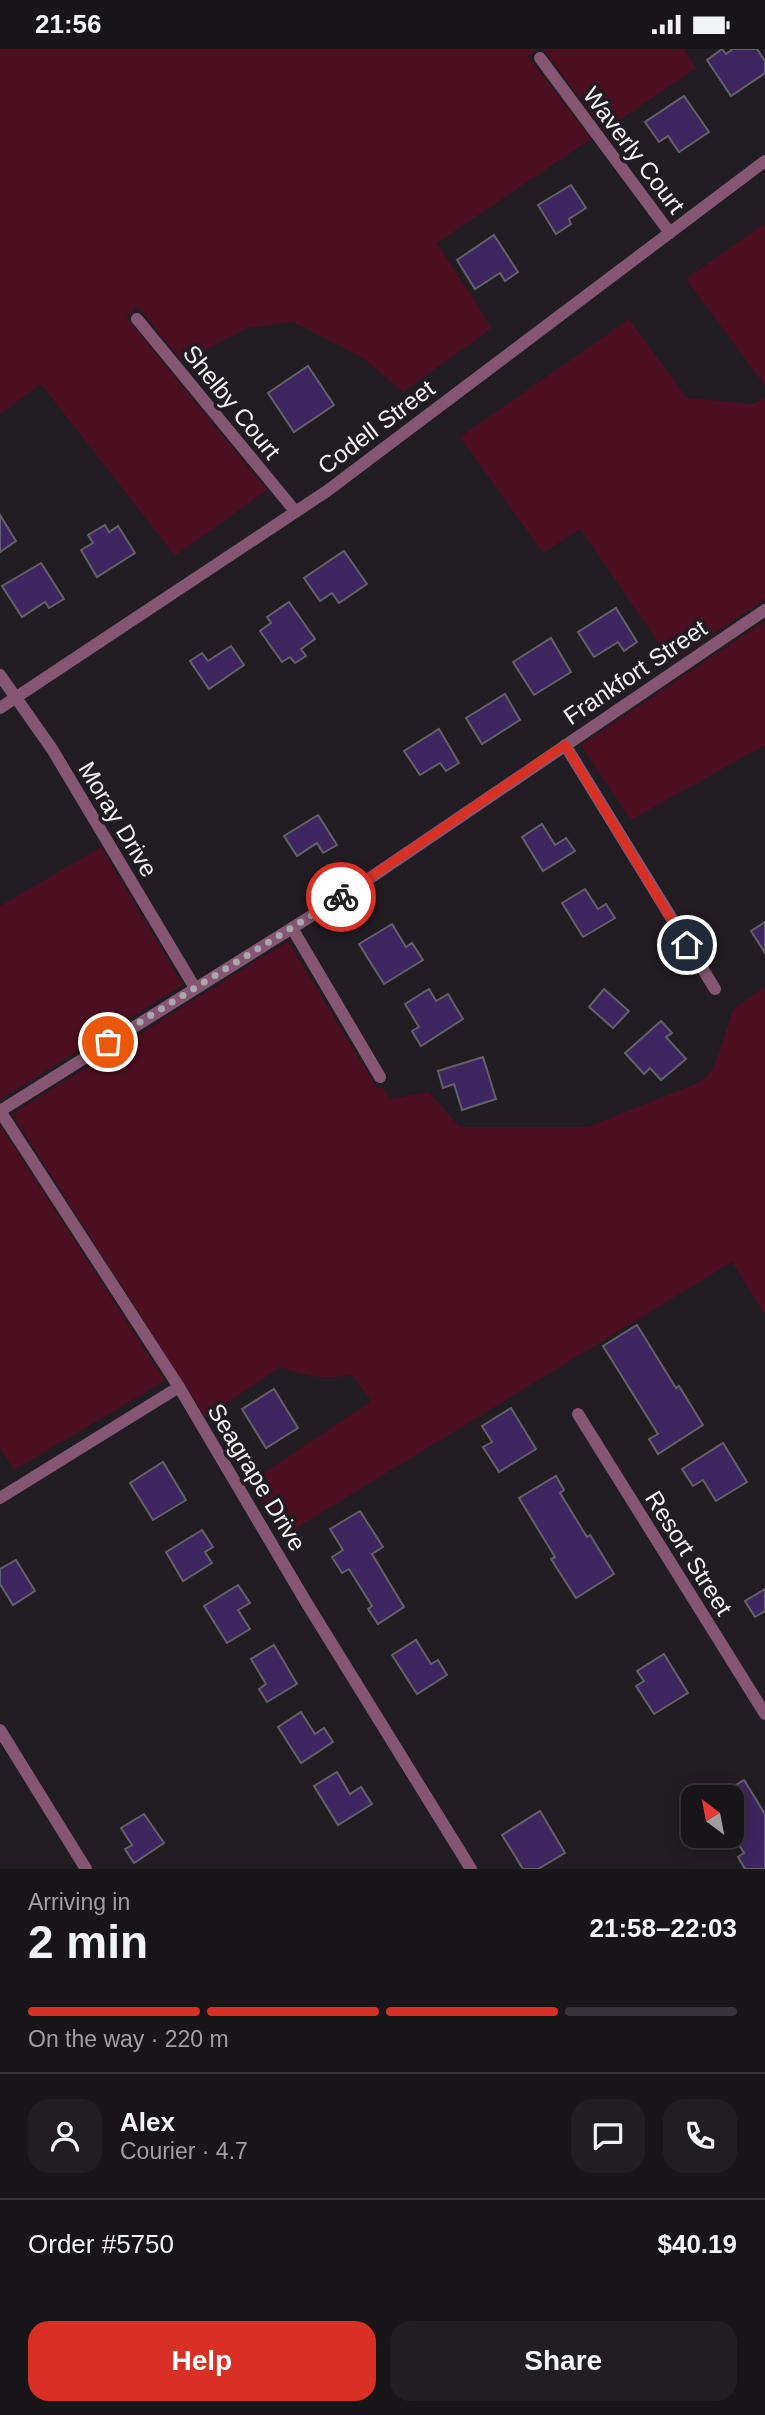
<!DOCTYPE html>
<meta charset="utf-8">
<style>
:root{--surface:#181519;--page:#211e22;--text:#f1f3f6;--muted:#9f9fa2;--line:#363438;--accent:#d93025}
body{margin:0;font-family:Arial,sans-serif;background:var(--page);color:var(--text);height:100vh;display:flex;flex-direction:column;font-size:26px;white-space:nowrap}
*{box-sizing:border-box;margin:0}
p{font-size:23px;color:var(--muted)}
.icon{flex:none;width:38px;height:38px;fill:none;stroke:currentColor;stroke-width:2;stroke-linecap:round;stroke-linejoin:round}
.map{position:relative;height:1820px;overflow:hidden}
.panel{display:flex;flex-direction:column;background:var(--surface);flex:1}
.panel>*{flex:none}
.needle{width:46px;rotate:328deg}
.fabs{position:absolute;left:681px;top:1736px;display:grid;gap:14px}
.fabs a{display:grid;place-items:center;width:63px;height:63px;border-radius:14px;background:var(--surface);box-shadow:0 4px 18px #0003,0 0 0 2px var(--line);font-size:35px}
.pin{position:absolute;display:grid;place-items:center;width:60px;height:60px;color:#fff;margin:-30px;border:4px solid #fff;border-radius:50%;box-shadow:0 2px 7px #0007}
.courier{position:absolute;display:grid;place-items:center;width:70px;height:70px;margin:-35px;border:5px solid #d93025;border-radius:50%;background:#fff;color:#222;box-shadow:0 2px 9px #0007}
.overview em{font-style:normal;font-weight:800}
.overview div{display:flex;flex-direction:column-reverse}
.overview{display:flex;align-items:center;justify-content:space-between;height:119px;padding:0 28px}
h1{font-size:46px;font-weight:800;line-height:52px}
.bar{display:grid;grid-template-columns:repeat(4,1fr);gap:10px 7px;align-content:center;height:84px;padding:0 28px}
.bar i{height:9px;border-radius:5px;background:var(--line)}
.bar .on{background:var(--accent)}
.bar p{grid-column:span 4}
.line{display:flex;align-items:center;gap:18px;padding:0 28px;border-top:2px solid var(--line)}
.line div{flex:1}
.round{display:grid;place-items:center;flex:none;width:74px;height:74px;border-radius:21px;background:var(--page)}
.primary-button{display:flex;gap:14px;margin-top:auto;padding:14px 28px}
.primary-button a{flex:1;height:80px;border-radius:21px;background:var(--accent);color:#fff;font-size:28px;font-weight:800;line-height:80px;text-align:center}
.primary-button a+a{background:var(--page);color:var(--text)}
.status{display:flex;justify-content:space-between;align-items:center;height:49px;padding:0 35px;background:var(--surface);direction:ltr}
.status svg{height:19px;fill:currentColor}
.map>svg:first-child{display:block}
.green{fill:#4c0e21}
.building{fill:#3d255f;stroke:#636068;stroke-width:2}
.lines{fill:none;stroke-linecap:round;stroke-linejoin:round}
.street{stroke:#855671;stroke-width:12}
.done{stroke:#aaa6ab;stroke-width:7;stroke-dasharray:0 12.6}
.route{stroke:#d93025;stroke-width:9}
.labels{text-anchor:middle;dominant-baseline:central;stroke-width:7;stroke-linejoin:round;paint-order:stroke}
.street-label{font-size:24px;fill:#f4f1f5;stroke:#201c21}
</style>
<div class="status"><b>21:56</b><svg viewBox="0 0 49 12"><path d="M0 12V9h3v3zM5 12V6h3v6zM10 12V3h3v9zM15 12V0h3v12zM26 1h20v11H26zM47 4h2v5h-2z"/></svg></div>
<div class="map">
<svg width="765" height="1820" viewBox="0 0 765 1820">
<rect width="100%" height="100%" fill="#201c21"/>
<g class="green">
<path d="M 0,0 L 536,0 L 528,7 L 591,90 L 437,194 L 492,279 L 403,343 L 363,309 L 293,273 L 247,279 L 183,313 L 138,258 L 126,268 L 267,441 L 175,507 L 41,335 L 0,365 Z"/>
<path d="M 543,0 L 684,0 L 696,19 L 604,82 Z"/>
<path d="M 765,174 L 765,337 L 686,230 Z"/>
<path d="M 629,270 L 687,349 L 754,355 L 765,348 L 765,550 L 672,613 L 580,480 L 543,504 L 460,388 Z"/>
<path d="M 765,572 L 765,696 L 631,771 L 581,696 Z"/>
<path d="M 101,798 L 183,936 L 0,1051 L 0,857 Z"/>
<path d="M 288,892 L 377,1039 L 382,1037 L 390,1050 L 429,1043 L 460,1078 L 588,1078 L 702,1032 L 713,1020 L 733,961 L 765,937 L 765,1266 L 732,1213 L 285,1486 L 249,1434 L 371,1352 L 352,1326 C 324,1331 307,1328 281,1318 L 205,1368 L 12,1065 Z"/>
<path d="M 0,1076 L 165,1332 L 14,1421 L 0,1399 Z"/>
</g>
<g class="building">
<path d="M 722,0 L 726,5 L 733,0 L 757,0 L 765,12 L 765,24 L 731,47 L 707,11 Z"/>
<path d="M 684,47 L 709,83 L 679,103 L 668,87 L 659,93 L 645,73 Z"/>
<path d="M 571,136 L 586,159 L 569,170 L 571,175 L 556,185 L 538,156 Z"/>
<path d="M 494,186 L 518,223 L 505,232 L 500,224 L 475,240 L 457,211 Z"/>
<path d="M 308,317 L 334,356 L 294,383 L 268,344 Z"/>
<path d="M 0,466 L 16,492 L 0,503 Z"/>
<path d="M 105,476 L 109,483 L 118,477 L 135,504 L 97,528 L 81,501 L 93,494 L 88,486 Z"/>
<path d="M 344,502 L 367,535 L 339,554 L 332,544 L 320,552 L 304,529 Z"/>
<path d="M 41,514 L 64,550 L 49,559 L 45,553 L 22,568 L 2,537 Z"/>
<path d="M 289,553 L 315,590 L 301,600 L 306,607 L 295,614 L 290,608 L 282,613 L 260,582 L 271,574 L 267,568 Z"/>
<path d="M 616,559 L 637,593 L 624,602 L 618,593 L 594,608 L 578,583 Z"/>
<path d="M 551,589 L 571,623 L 534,646 L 513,613 Z"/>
<path d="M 231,597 L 244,616 L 209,640 L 190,612 L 202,604 L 208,612 Z"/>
<path d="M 505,645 L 520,671 L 482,695 L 466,669 Z"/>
<path d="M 439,680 L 459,714 L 446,722 L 440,714 L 420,726 L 404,702 Z"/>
<path d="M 318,766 L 337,796 L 323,804 L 317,794 L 297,807 L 284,787 Z"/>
<path d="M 542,775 L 555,796 L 566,789 L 575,802 L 543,822 L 522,788 Z"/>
<path d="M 585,840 L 598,860 L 606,855 L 615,869 L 583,888 L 562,854 Z"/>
<path d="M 765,873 L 765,904 L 751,882 Z"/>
<path d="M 392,875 L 406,898 L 412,894 L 423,911 L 384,935 L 359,895 Z"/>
<path d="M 429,940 L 436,952 L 448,945 L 463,970 L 421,997 L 412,982 L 419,978 L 405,955 Z"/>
<path d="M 604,940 L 629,962 L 613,979 L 589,958 Z"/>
<path d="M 661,972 L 672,984 L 666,988 L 686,1010 L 661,1031 L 650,1019 L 644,1025 L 625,1004 Z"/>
<path d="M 483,1008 L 496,1050 L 462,1061 L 454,1035 L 443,1039 L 438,1022 Z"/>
<path d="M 637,1276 L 676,1339 L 679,1337 L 703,1376 L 658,1405 L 649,1390 L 658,1385 L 603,1297 Z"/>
<path d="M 274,1340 L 298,1379 L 266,1399 L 242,1360 Z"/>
<path d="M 511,1359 L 536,1400 L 499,1423 L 483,1398 L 492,1393 L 482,1377 Z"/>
<path d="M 723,1394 L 747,1433 L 716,1452 L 703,1431 L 693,1437 L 682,1420 Z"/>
<path d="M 163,1413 L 186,1451 L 153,1471 L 130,1434 Z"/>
<path d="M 556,1427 L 564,1441 L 560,1444 L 587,1488 L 590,1486 L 614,1525 L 576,1549 L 551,1510 L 555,1508 L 519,1449 Z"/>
<path d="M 360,1462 L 383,1498 L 372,1505 L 404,1558 L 378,1575 L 368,1560 L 372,1557 L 349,1520 L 342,1524 L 332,1508 L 343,1501 L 330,1480 Z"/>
<path d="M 202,1481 L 213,1498 L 205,1503 L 212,1514 L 183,1532 L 166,1503 Z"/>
<path d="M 16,1511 L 35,1542 L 13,1556 L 0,1535 L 0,1520 Z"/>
<path d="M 238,1536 L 250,1554 L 238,1561 L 250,1580 L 227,1594 L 204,1557 Z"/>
<path d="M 765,1540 L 765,1562 L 755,1568 L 745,1552 Z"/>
<path d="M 416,1591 L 431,1615 L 438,1611 L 447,1626 L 417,1645 L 392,1606 Z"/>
<path d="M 274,1596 L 297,1635 L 267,1653 L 259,1640 L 266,1635 L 251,1610 Z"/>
<path d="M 664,1605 L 688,1644 L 654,1665 L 636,1637 L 644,1632 L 637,1622 Z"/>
<path d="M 301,1663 L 315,1685 L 324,1679 L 333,1693 L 301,1714 L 278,1678 Z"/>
<path d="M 337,1723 L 350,1745 L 361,1738 L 372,1755 L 338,1776 L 314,1737 Z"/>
<path d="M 744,1731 L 765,1765 L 765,1820 L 745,1820 L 738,1808 L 744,1804 L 732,1784 L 732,1748 L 716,1748 Z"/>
<path d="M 540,1762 L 565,1804 L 538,1820 L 523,1820 L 502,1786 Z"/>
<path d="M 144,1765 L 164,1794 L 134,1814 L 125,1800 L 132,1796 L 121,1779 Z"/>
</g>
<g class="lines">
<g class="street">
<path d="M 540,9 L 670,184"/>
<path d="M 137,270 L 295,462"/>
<path d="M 0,626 L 52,700 L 195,939"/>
<path d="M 0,659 L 327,442 L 765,112"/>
<path d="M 565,696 L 715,940"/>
<path d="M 292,879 L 380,1028"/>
<path d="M 578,1365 L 765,1665"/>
<path d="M 0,1449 L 179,1338"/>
<path d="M 0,1681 L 86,1820"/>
<path d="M 471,1820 L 306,1553 L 179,1338 L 0,1062 L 348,844 L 765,561"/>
</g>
</g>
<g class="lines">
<path class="done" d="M 108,993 L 341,848"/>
<path class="route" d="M 341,848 L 565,696 L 687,896"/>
</g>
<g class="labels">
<g class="street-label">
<text transform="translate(634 101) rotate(53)">Waverly Court</text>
<text transform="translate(232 353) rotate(51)">Shelby Court</text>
<text transform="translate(376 378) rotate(-37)">Codell Street</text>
<text transform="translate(635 623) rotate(-34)">Frankfort Street</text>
<text transform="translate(118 770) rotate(59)">Moray Drive</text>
<text transform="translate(257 1428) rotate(59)">Seagrape Drive</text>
<text transform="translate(689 1504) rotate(58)">Resort Street</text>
</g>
</g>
</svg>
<div class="fabs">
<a><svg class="needle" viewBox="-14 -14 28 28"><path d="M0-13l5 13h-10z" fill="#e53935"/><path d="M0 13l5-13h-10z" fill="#9f9fa2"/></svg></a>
</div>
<div class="pin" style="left:108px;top:993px;background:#ea580c"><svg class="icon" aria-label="bag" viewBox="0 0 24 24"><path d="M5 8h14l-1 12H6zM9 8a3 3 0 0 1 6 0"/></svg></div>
<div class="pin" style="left:687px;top:896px;background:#1f2937"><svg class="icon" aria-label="home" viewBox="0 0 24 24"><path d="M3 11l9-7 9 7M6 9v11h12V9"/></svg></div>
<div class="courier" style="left:341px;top:848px"><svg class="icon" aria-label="bike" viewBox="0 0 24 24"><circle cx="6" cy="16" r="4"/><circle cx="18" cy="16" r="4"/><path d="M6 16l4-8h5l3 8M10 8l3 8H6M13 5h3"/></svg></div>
</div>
<section class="panel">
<div class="overview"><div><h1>2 min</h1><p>Arriving in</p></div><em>21:58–22:03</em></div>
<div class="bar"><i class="on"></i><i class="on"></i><i class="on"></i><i></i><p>On the way · 220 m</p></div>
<div class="line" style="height:126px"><a class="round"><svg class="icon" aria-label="person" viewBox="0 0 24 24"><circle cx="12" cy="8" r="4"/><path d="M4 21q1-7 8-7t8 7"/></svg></a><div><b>Alex</b><p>Courier · 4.7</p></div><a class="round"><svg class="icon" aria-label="chat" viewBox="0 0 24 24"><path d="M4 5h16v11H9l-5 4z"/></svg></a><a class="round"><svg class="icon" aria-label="phone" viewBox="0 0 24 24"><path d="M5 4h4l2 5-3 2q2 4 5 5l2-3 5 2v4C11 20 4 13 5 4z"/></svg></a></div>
<div class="line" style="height:91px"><div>Order #5750</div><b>$40.19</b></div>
<div class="primary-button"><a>Help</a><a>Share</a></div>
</section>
